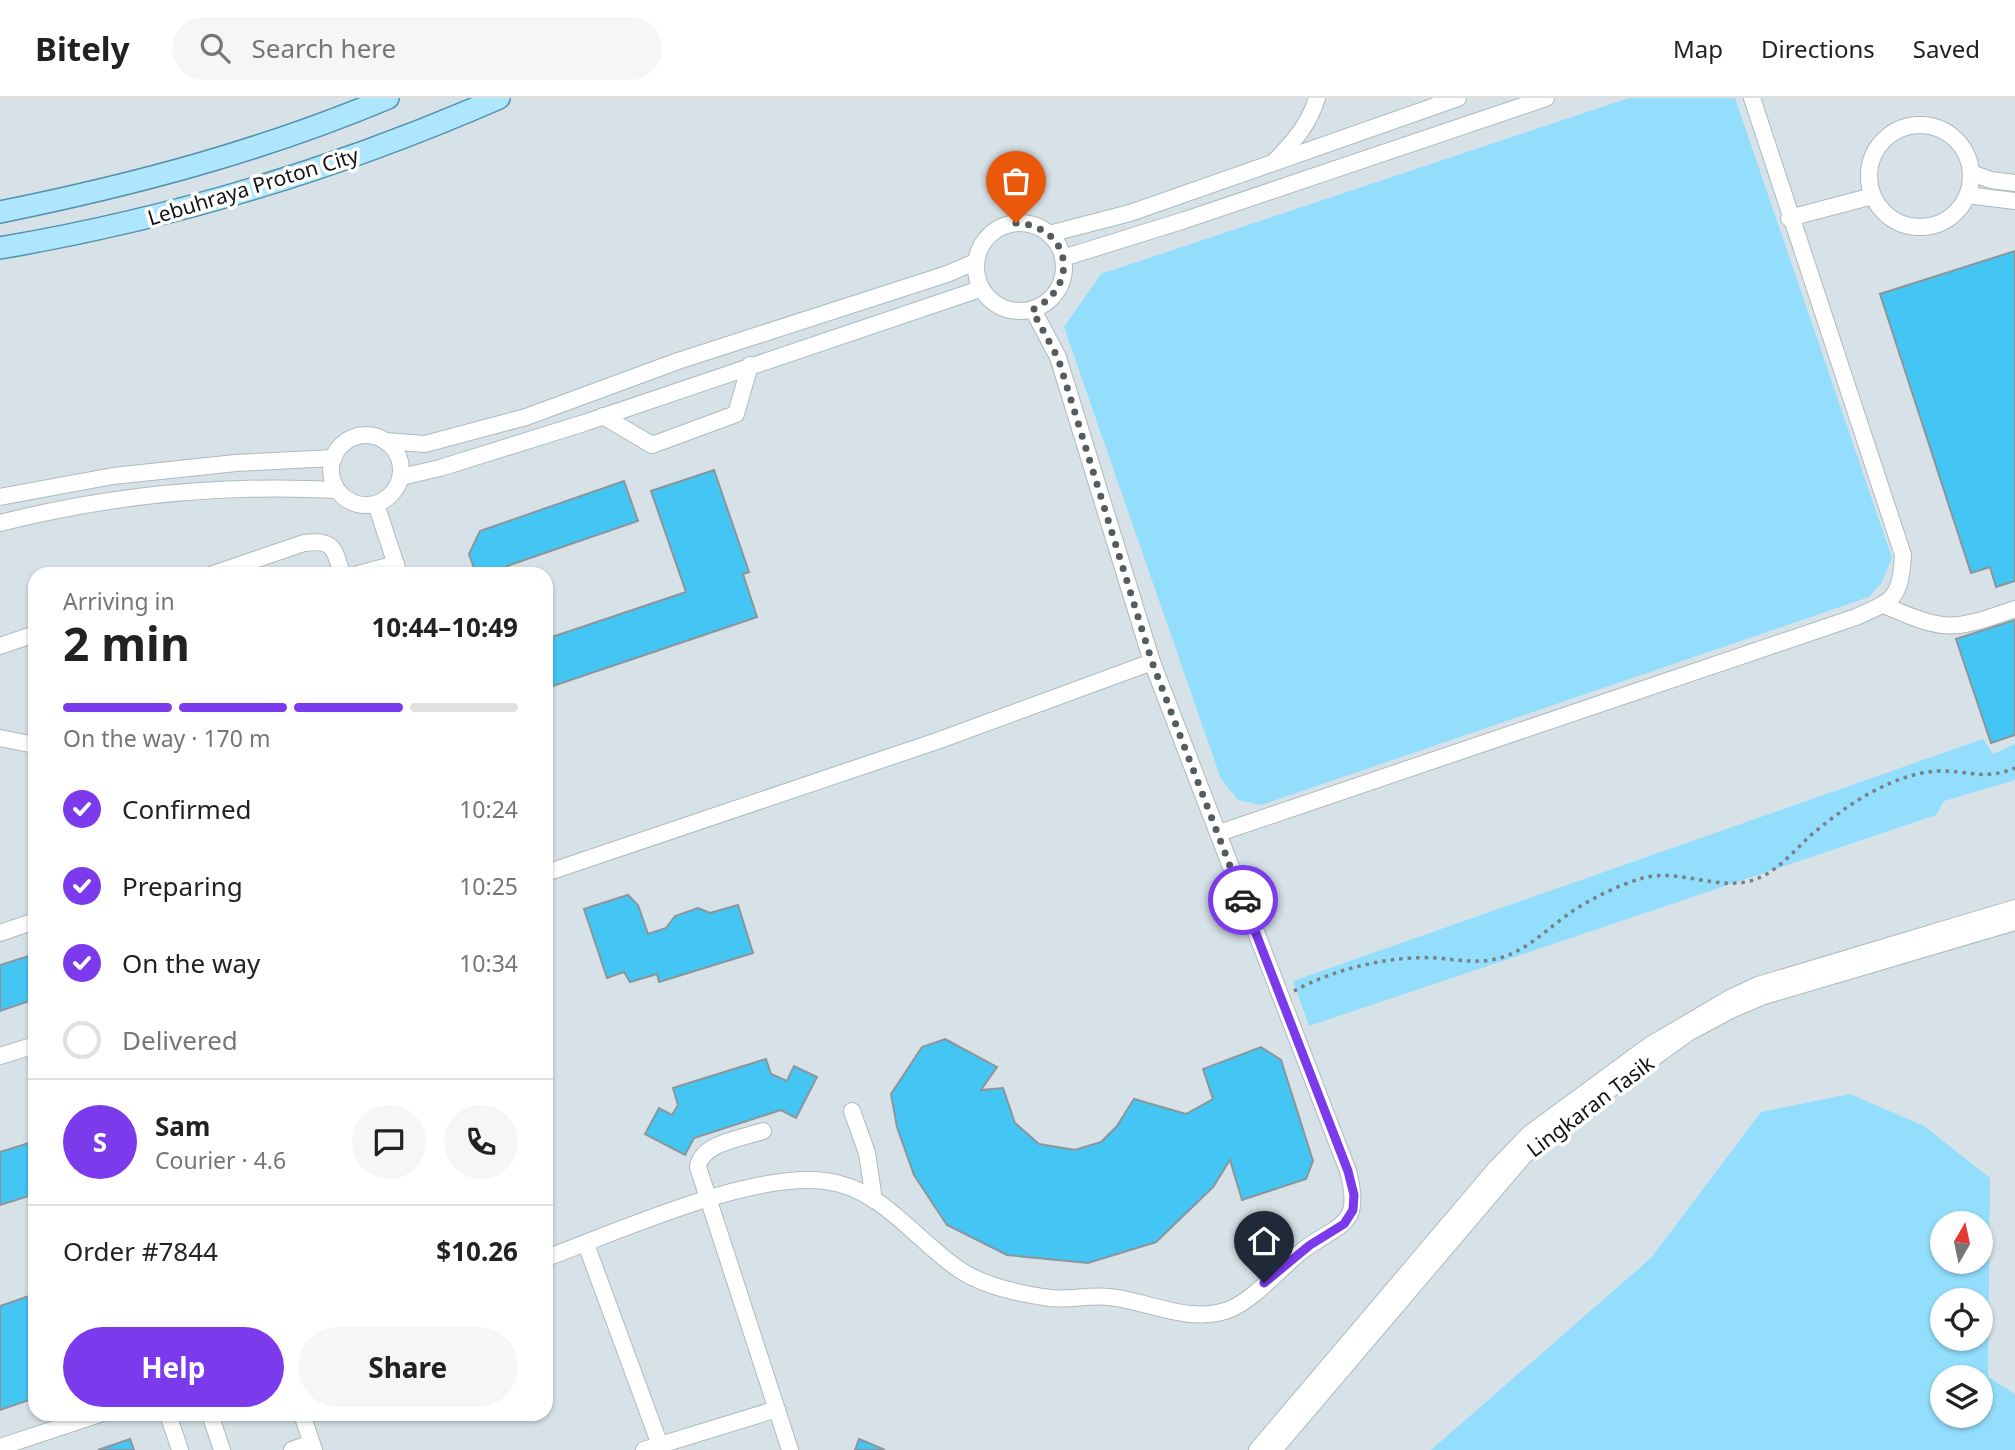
<!DOCTYPE html>
<meta charset="utf-8">
<style>
:root{--surface:#fff;--page:#f6f6f6;--text:#222;--muted:#767676;--line:#e0e0e0;--accent:#7c3aed}
body{margin:0;font-family:"Noto Sans",sans-serif;background:var(--page);color:var(--text);height:100vh;display:flex;flex-direction:column;font-size:26px;white-space:nowrap}
*{box-sizing:border-box;margin:0}
p{font-size:23px;color:var(--muted)}
.icon{flex:none;width:38px;height:38px;fill:none;stroke:currentColor;stroke-width:2;stroke-linecap:round;stroke-linejoin:round}
.map{position:relative;flex:1;overflow:hidden}
.panel{position:absolute;left:28px;top:469px;width:525px;height:854px;display:flex;flex-direction:column;background:var(--surface);border-radius:21px;box-shadow:0 2px 5px #0004}
.panel>*{flex:none}
.needle{width:46px;rotate:9deg}
.buttons{position:absolute;left:1930px;top:1113px;display:grid;gap:14px}
.buttons a{display:grid;place-items:center;width:63px;height:63px;border-radius:50%;background:var(--surface);box-shadow:0 2px 5px #0004;font-size:35px}
.pin{position:absolute;display:grid;place-items:center;width:60px;height:60px;color:#fff;margin:-72px -30px;border-radius:50% 50% 50% 0;rotate:-45deg;box-shadow:0 0 7px #0007}
.pin .icon{rotate:45deg}
.courier{position:absolute;display:grid;place-items:center;width:70px;height:70px;margin:-35px;border:5px solid #7c3aed;border-radius:50%;background:#fff;color:#222;box-shadow:0 2px 9px #0007}
.overview em{font-style:normal;font-weight:700}
.overview div{display:flex;flex-direction:column-reverse}
.overview{display:flex;align-items:center;justify-content:space-between;height:119px;padding:0 35px}
h1{font-size:46px;font-weight:700;line-height:52px}
.bar{display:grid;grid-template-columns:repeat(4,1fr);gap:10px 7px;align-content:center;height:84px;padding:0 35px}
.bar i{height:9px;border-radius:5px;background:var(--line)}
.bar .selected{background:var(--accent)}
.bar p{grid-column:span 4}
.line{display:flex;align-items:center;gap:18px;padding:0 35px;border-top:2px solid var(--line)}
.line div{flex:1}
.round{display:grid;place-items:center;flex:none;width:74px;height:74px;border-radius:37px;background:var(--page)}
ol{padding:0 35px;list-style:none}
li{display:flex;align-items:center;gap:21px;height:77px}
li p{margin-inline-start:auto}
li .icon{padding:7px;border-radius:50%;background:var(--accent);color:#fff;stroke-width:4}
li:last-child{color:var(--muted)}
li i{width:38px;height:38px;border:4px solid var(--line);border-radius:50%}
.cta{display:flex;gap:14px;margin-top:auto;padding:14px 35px}
.cta a{flex:1;height:80px;border-radius:42px;background:var(--accent);color:#fff;font-size:28px;font-weight:700;line-height:80px;text-align:center}
.cta a+a{background:var(--page);color:var(--text)}
header{display:flex;align-items:center;gap:42px;box-sizing:border-box;height:98px;padding:0 35px;background:var(--surface);border-bottom:2px solid var(--line)}
header strong{font-size:33px}
nav{display:flex;gap:38px;margin-inline-start:auto;font-size:24px}
.search{width:490px;height:63px;background:var(--page);display:flex;align-items:center;gap:18px;box-sizing:border-box;padding:0 24px;border-radius:38px;color:var(--muted);font-size:26px}
.map>svg:first-child{display:block}
.green{fill:#93ddfd;fill-rule:evenodd}
.building{fill:#44c6f5;stroke:#8b969b;stroke-width:2}
.lines{fill:none;stroke-linecap:round;stroke-linejoin:round}
.minor-casing{stroke:#aebabf;stroke-width:18}
.major-casing{stroke:#5291ac;stroke-width:24}
.path{stroke:#798185;stroke-width:3.5;stroke-dasharray:3.5 5;stroke-linecap:butt}
.minor{stroke:#fff;stroke-width:16}
.major{stroke:#ade6fd;stroke-width:21}
.done{stroke:#555c60;stroke-width:7;stroke-dasharray:0 12.6}
.route{stroke:#7c3aed;stroke-width:9}
.labels{text-anchor:middle;dominant-baseline:central;stroke-width:7;stroke-linejoin:round;paint-order:stroke}
.street-label{font-size:21px;fill:#101416;stroke:#fff}
</style>
<header>
<strong>Bitely</strong>
<div class="search"><svg class="icon" aria-label="search" viewBox="0 0 24 24"><circle cx="10" cy="10" r="6"/><path d="M15 15l6 6"/></svg>Search here</div>
<nav><a>Map</a><a>Directions</a><a>Saved</a></nav>
</header>
<div class="map">
<svg width="2015" height="1352" viewBox="0 0 2015 1352">
<rect width="100%" height="100%" fill="#d6e2e8"/>
<g class="green">
<path d="M 1629,0 L 1735,0 L 1892,460 L 1882,484 L 1869,499 L 1261,707 L 1238,702 L 1221,681 L 1064,229 L 1101,176 Z"/>
<path d="M 1983,641 L 1993,656 L 2015,646 L 2015,682 L 1944,703 L 1936,717 L 1309,928 L 1293,883 Z"/>
<path d="M 1850,996 L 1924,1028 L 1990,1080 L 1988,1279 L 2015,1296 L 2015,1352 L 1431,1352 L 1651,1160 L 1761,1014 ZM 1981,1125 L 1981,1164 L 1942,1164 L 1942,1125 ZM 1942,1202 L 1981,1202 L 1981,1241 L 1942,1241 ZM 1942,1279 L 1981,1279 L 1981,1318 L 1942,1318 Z"/>
</g>
<g class="building">
<path d="M 2015,153 L 2015,483 L 1996,489 L 1990,469 L 1971,475 L 1880,196 Z"/>
<path d="M 714,372 L 749,474 L 743,476 L 757,519 L 553,588 L 546,566 L 546,541 L 686,494 L 651,393 Z"/>
<path d="M 624,383 L 638,423 L 507,468 L 510,476 L 476,476 L 469,456 L 480,433 Z"/>
<path d="M 2015,522 L 2015,637 L 1991,645 L 1956,541 Z"/>
<path d="M 628,797 L 638,807 L 648,836 L 666,830 L 675,818 L 698,810 L 710,815 L 738,807 L 753,855 L 659,884 L 657,876 L 630,884 L 624,874 L 607,880 L 584,811 Z"/>
<path d="M 35,856 L 35,901 L 0,913 L 0,867 Z"/>
<path d="M 945,941 L 997,969 L 981,992 L 1003,990 L 1015,1025 L 1039,1046 L 1075,1052 L 1101,1044 L 1117,1028 L 1134,1001 L 1186,1016 L 1213,1001 L 1203,971 L 1261,949 L 1281,962 L 1313,1063 L 1306,1081 L 1242,1102 L 1230,1062 L 1213,1089 L 1156,1144 L 1088,1165 L 1007,1157 L 947,1127 L 914,1077 L 897,1029 L 891,996 L 922,949 Z"/>
<path d="M 766,961 L 771,976 L 787,983 L 794,968 L 817,979 L 796,1020 L 781,1012 L 694,1040 L 685,1057 L 645,1036 L 659,1010 L 672,1017 L 678,1007 L 673,990 Z"/>
<path d="M 35,1043 L 35,1096 L 0,1107 L 0,1054 Z"/>
<path d="M 35,1196 L 35,1253 L 32,1254 L 35,1264 L 35,1300 L 0,1312 L 0,1208 Z"/>
<path d="M 130,1341 L 134,1352 L 98,1352 Z"/>
<path d="M 859,1341 L 885,1352 L 855,1352 Z"/>
</g>
<g class="lines">
<defs>
<g id="minor">
<circle cx="1920" cy="78" r="51"/>
<path d="M 1276,62 C 1295,42 1309,26 1317,0"/>
<path d="M 1971,75 L 1991,82 L 2015,85"/>
<path d="M 1967,97 L 2015,103"/>
<path d="M 1789,120 L 1873,98"/>
<circle cx="1020" cy="169" r="44"/>
<path d="M 1049,136 L 1130,115 L 1458,0"/>
<path d="M 1063,160 L 1185,122 L 1546,0"/>
<path d="M 603,318 L 652,347 L 736,316 L 750,267"/>
<circle cx="366" cy="372" r="35"/>
<path d="M 385,343 L 425,346 L 526,319 L 678,263 L 947,176 L 975,164"/>
<path d="M 401,379 L 440,370 L 584,325 L 980,191"/>
<path d="M 0,399 L 113,378 L 236,365 L 334,360"/>
<path d="M 376,406 L 399,476"/>
<path d="M 0,425 C 111,397 223,386 337,392"/>
<path d="M 213,476 L 304,445 C 334,441 334,450 342,476"/>
<path d="M 358,476 L 396,466"/>
<path d="M 1884,507 C 1945,534 1952,533 2015,511"/>
<path d="M 0,548 L 35,536"/>
<path d="M 0,640 L 35,647"/>
<path d="M 1219,735 L 1856,519 C 1895,502 1900,500 1903,457 L 1752,0"/>
<path d="M 546,775 L 937,643 L 1152,564"/>
<path d="M 0,835 L 35,823"/>
<path d="M 0,958 L 35,947"/>
<path d="M 852,1013 L 867,1055 L 874,1102"/>
<path d="M 763,1033 C 743,1040 701,1045 698,1069 L 790,1352"/>
<path d="M 586,1146 L 660,1347"/>
<path d="M 546,1160 C 620,1133 748,1074 825,1083 C 881,1089 916,1143 960,1172 C 984,1188 1021,1196 1050,1200 C 1070,1202 1089,1197 1109,1199 C 1148,1203 1188,1226 1228,1212 C 1253,1203 1280,1170 1302,1153 C 1340,1124 1363,1129 1348,1073 L 1152,564 L 1058,259 L 1033,212"/>
<path d="M 168,1316 L 180,1352"/>
<path d="M 210,1316 L 222,1352"/>
<path d="M 302,1316 L 314,1352"/>
<path d="M 0,1349 L 100,1316"/>
<path d="M 292,1352 L 311,1345"/>
<path d="M 644,1352 L 777,1311"/>
<path d="M 1257,1352 L 1496,1070 L 1529,1036 L 1650,947 L 1732,899 L 1758,887 L 2015,810"/>
<path d="M 1274,1352 L 1523,1059 L 1558,1029 L 1688,935 L 1731,912 L 1764,898 L 2015,824"/>
</g>
<g id="major">
<path d="M 0,114 C 133,87 262,53 388,0"/>
<path d="M 0,150 C 175,120 336,71 499,0"/>
</g>
</defs>
<use href="#minor" class="minor-casing"/>
<use href="#major" class="major-casing"/>
<path class="path" d="M 1294,893 C 1334,871 1391,857 1437,860 C 1460,862 1478,866 1500,860 C 1527,852 1545,833 1567,817 C 1588,802 1618,787 1643,780 C 1682,769 1725,798 1763,778 C 1781,769 1796,751 1811,737 C 1834,718 1859,699 1886,687 C 1901,680 1921,674 1937,673 C 1968,672 1984,683 2015,670"/>
<use href="#minor" class="minor"/>
<use href="#major" class="major"/>
</g>
<g class="lines">
<path class="done" d="M 1016,125 C 1071,128 1081,188 1032,212 L 1058,260 L 1152,564 L 1243,802"/>
<path class="route" d="M 1243,802 L 1348,1073 L 1354,1097 L 1353,1112 L 1344,1126 L 1310,1147 L 1264,1185"/>
</g>
<g class="labels">
<g class="street-label">
<text transform="translate(253 88) rotate(-17)">Lebuhraya Proton City</text>
<text transform="translate(1590 1008) rotate(-37)">Lingkaran Tasik</text>
</g>
</g>
</svg>
<div class="buttons">
<a><svg class="needle" viewBox="-14 -14 28 28"><path d="M0-13l5 13h-10z" fill="#e53935"/><path d="M0 13l5-13h-10z" fill="#767676"/></svg></a>
<a><svg class="icon" aria-label="locate" viewBox="0 0 24 24"><circle cx="12" cy="12" r="6"/><path d="M12 2v4M12 18v4M2 12h4M18 12h4"/></svg></a>
<a><svg class="icon" aria-label="layers" viewBox="0 0 24 24"><path d="M12 4l9 5-9 5-9-5zM3 14l9 5 9-5"/></svg></a>
</div>
<div class="pin" style="left:1016px;top:125px;background:#ea580c"><svg class="icon" aria-label="bag" viewBox="0 0 24 24"><path d="M5 8h14l-1 12H6zM9 8a3 3 0 0 1 6 0"/></svg></div>
<div class="pin" style="left:1264px;top:1185px;background:#1f2937"><svg class="icon" aria-label="home" viewBox="0 0 24 24"><path d="M3 11l9-7 9 7M6 9v11h12V9"/></svg></div>
<div class="courier" style="left:1243px;top:802px"><svg class="icon" aria-label="car" viewBox="0 0 24 24"><path d="M5 17H2v-5l4-1 3-4h7l3 4 3 1v5h-3M9 17h6M6 11h13"/><circle cx="7" cy="17" r="2"/><circle cx="17" cy="17" r="2"/></svg></div>
<section class="panel">
<div class="overview"><div><h1>2 min</h1><p>Arriving in</p></div><em>10:44–10:49</em></div>
<div class="bar"><i class="selected"></i><i class="selected"></i><i class="selected"></i><i></i><p>On the way · 170 m</p></div>
<ol>
<li><svg class="icon" aria-label="check" viewBox="0 0 24 24"><path d="M5 12l5 5 9-10"/></svg>Confirmed<p>10:24</p></li>
<li><svg class="icon" aria-label="check" viewBox="0 0 24 24"><path d="M5 12l5 5 9-10"/></svg>Preparing<p>10:25</p></li>
<li><svg class="icon" aria-label="check" viewBox="0 0 24 24"><path d="M5 12l5 5 9-10"/></svg>On the way<p>10:34</p></li>
<li><i></i>Delivered</li>
</ol>
<div class="line" style="height:126px"><b class="round" style="background:var(--accent);color:#fff">S</b><div><b>Sam</b><p>Courier · 4.6</p></div><a class="round"><svg class="icon" aria-label="chat" viewBox="0 0 24 24"><path d="M4 5h16v11H9l-5 4z"/></svg></a><a class="round"><svg class="icon" aria-label="phone" viewBox="0 0 24 24"><path d="M5 4h4l2 5-3 2q2 4 5 5l2-3 5 2v4C11 20 4 13 5 4z"/></svg></a></div>
<div class="line" style="height:91px"><div>Order #7844</div><b>$10.26</b></div>
<div class="cta"><a>Help</a><a>Share</a></div>
</section>
</div>
